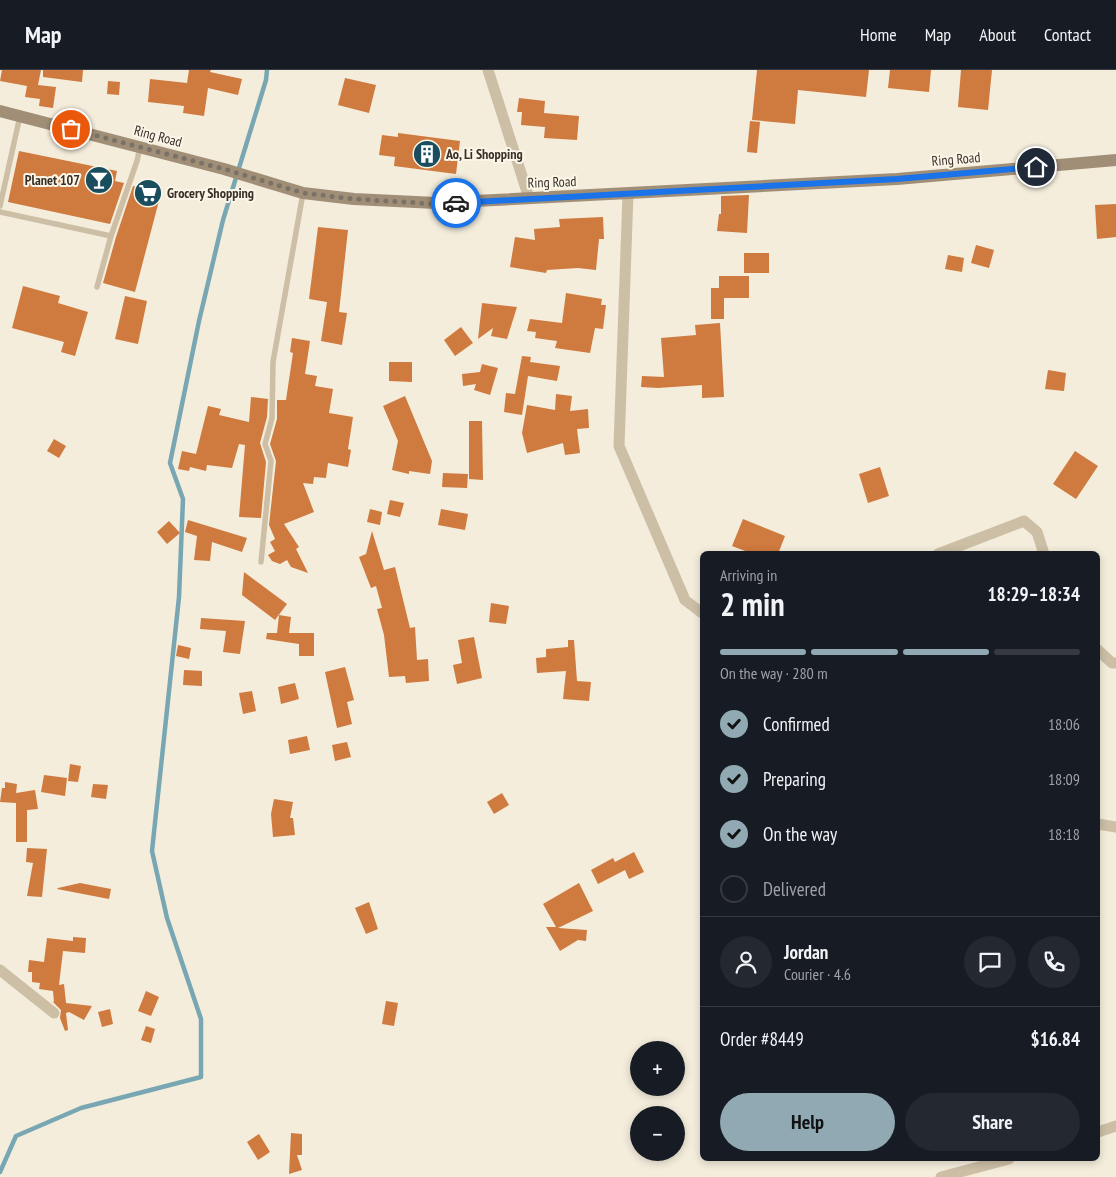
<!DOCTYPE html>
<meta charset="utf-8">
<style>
:root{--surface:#171b24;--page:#242831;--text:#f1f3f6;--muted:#9ea1a6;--line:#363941;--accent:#90a9b2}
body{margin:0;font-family:"PT Sans Narrow",sans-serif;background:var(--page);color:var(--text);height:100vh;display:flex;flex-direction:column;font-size:19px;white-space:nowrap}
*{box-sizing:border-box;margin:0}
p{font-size:16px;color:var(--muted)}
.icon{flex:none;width:28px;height:28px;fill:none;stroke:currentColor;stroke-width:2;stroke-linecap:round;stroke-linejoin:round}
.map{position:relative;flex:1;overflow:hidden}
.side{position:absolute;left:700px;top:481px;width:400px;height:610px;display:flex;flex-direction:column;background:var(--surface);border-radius:8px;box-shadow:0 2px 8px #0003}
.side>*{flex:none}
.tools{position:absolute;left:630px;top:971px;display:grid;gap:10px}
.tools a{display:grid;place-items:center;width:55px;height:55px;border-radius:50%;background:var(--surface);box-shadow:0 2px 8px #0003;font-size:25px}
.pin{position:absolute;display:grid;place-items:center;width:42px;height:42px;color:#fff;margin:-21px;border:2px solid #fff;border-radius:50%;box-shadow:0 1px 5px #0007}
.courier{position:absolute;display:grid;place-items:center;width:50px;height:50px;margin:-25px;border:4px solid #1a73e8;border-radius:50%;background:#fff;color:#222;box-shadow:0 1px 6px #0007}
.summary em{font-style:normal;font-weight:700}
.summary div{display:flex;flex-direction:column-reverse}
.summary{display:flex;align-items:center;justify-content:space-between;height:85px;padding:0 20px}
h1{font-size:32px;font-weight:700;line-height:38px}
.bar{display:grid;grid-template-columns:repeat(4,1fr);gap:8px 5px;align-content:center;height:60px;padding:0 20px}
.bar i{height:6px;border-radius:4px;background:var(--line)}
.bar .active{background:var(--accent)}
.bar p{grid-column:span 4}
.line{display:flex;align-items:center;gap:12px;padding:0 20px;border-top:1px solid var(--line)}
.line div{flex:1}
.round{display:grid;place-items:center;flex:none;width:52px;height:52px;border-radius:26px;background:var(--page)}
ol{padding:0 20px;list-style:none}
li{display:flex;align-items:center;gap:15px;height:55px}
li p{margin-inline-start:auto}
li .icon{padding:5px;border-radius:50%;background:var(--accent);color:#111;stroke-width:4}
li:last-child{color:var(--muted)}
li i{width:28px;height:28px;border:2px solid var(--line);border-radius:50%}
.action{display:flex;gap:10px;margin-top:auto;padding:10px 20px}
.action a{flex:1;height:58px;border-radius:30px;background:var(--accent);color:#111;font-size:20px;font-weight:700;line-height:58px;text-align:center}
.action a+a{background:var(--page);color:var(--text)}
header{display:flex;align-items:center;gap:30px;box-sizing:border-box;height:70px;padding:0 25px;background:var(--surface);border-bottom:1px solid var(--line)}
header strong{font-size:24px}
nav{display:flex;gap:28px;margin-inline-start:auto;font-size:18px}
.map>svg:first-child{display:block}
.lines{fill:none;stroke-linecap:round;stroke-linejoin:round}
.stream{stroke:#78a7b3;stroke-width:4.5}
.building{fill:#cf7a3e}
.lane{stroke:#cdbfa6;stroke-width:5.5}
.street{stroke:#cdbfa6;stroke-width:11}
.secondary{stroke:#a18e77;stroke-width:12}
.done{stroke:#7a7267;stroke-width:5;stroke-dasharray:0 9}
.route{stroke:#1a73e8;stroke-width:6}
.labels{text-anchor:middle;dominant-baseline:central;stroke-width:4;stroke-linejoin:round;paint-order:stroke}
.street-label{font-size:14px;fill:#393028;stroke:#fbf6e8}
.poi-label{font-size:14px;font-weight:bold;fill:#393028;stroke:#fbf6e8;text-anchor:start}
</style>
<header>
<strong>Map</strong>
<nav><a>Home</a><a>Map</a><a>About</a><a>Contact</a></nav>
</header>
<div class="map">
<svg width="1116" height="1107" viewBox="0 0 1116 1107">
<rect width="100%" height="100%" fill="#f4eddc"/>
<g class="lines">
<path class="stream" d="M 0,1102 L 16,1066 L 81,1038 L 201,1007 L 201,949 L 167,848 L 152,781 L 179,527 L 183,429 L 170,393 L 199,251 L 223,150 L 266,10 L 267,0"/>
</g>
<g class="building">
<path d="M 2,0 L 41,0 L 38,15 L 56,17 L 53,38 L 39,36 L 40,29 L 25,27 L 27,16 L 0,11 Z"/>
<path d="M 43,0 L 83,0 L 82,12 L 43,7 Z"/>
<path d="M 189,0 L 211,0 L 210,2 L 242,9 L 238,25 L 208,18 L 204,46 L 183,43 L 184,36 L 148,32 L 150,9 L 187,13 Z"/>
<path d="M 757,0 L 869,0 L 866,27 L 798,20 L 795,54 L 752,50 Z"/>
<path d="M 890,0 L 931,0 L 929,22 L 888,18 Z"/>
<path d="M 961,0 L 992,0 L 988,40 L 958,37 Z"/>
<path d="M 345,8 L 376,15 L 369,43 L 338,35 Z"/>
<path d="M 108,11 L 120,12 L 119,25 L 107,24 Z"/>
<path d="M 519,28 L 545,31 L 544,43 L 579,46 L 577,70 L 544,68 L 545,57 L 521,55 L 522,42 L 517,42 Z"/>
<path d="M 750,51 L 760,52 L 757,83 L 747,82 Z"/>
<path d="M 398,63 L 460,71 L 456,104 L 394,96 L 395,87 L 379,85 L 382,65 L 398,67 Z"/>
<path d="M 19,81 L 117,101 L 115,111 L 124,113 L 110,154 L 8,132 Z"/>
<path d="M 133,116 L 161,123 L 135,222 L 103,213 L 116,167 Z"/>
<path d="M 749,125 L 747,163 L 717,161 L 719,144 L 721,144 L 721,126 Z"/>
<path d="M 1116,134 L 1116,167 L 1097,169 L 1095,135 Z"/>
<path d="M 603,147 L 604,169 L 599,169 L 596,200 L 578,198 L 547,200 L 546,203 L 510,197 L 515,167 L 535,170 L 534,159 L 560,157 L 559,149 Z"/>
<path d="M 318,157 L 348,160 L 339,242 L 347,243 L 342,275 L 321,271 L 327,232 L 309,229 Z"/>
<path d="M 976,175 L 994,180 L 989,198 L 971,193 Z"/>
<rect x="744" y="183" width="25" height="20"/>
<path d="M 948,185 L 964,188 L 962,202 L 945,199 Z"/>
<path d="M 719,206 L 749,206 L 749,228 L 724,228 L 724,249 L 711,249 L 711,218 L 719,218 Z"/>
<path d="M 23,216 L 60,226 L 58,233 L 88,242 L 75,286 L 61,282 L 64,272 L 12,258 Z"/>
<path d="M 566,223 L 602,229 L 601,235 L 606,235 L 603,259 L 595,258 L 590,283 L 555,278 L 557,271 L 535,268 L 536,262 L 527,261 L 530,249 L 562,253 Z"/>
<path d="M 125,226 L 147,231 L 138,274 L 115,269 Z"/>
<path d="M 482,233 L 517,237 L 507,269 L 491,266 L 493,258 L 478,269 Z"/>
<path d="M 720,253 L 724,327 L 702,328 L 702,315 L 658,318 L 641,317 L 642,306 L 664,307 L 661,268 L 696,265 L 695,255 Z"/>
<path d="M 461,257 L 473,273 L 455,286 L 444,270 Z"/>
<path d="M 292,268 L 310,271 L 305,304 L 317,306 L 315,316 L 333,319 L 329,343 L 353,347 L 348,379 L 351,380 L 348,397 L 328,393 L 326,408 L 314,407 L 313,414 L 303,413 L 314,442 L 284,454 L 299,477 L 296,479 L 308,503 L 291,497 L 287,490 L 280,494 L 272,491 L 268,485 L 275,481 L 270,472 L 275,469 L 269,455 L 276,391 L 270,374 L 277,349 L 277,330 L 286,330 L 293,283 L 290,282 Z"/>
<path d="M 522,286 L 531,287 L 530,292 L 560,296 L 557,311 L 528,306 L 522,345 L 504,342 L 506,323 L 515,324 Z"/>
<path d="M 389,292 L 412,292 L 412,312 L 389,311 Z"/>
<path d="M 482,294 L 498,298 L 490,325 L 474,320 L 476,314 L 463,316 L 462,304 L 480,302 Z"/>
<path d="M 1048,300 L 1066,303 L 1064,321 L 1045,319 Z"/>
<path d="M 556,324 L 572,326 L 570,341 L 588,339 L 589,358 L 577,359 L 580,383 L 565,385 L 563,373 L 527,383 L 522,363 L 527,335 L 555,340 Z"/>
<path d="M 405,326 L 432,391 L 430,404 L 409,401 L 409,404 L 392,400 L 398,371 L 383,336 Z"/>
<path d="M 251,327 L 268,329 L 267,347 L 260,373 L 266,392 L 261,448 L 239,447 L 245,375 L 239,374 L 232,398 L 207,395 L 206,401 L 190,397 L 189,401 L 178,399 L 182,381 L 196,384 L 208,336 L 221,339 L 219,345 L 249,352 Z"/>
<path d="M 469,351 L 482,351 L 483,410 L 469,409 Z"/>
<path d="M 54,369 L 66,376 L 59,388 L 47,381 Z"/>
<path d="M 1075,381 L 1098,396 L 1076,429 L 1053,414 Z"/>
<path d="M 880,397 L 889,426 L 868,433 L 859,404 Z"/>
<path d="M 443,403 L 468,404 L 467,418 L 442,417 Z"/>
<path d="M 390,430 L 404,433 L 400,447 L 387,444 Z"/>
<path d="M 370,439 L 382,442 L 380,455 L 367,452 Z"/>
<path d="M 441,439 L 468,444 L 465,460 L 438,455 Z"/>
<path d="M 743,449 L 785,466 L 778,484 L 753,484 L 732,476 Z"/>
<path d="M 188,450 L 247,468 L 242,482 L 212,472 L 210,491 L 194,490 L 197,466 L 185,462 Z"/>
<path d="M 169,451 L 180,463 L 167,474 L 157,462 Z"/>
<path d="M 372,461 L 384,500 L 395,497 L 410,558 L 415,557 L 417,590 L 428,589 L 429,611 L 406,613 L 405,606 L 389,607 L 384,565 L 377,539 L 382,538 L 376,516 L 371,518 L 359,487 L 366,484 Z"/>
<path d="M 244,502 L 287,534 L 275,550 L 242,525 Z"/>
<path d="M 491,533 L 509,536 L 506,554 L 489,552 Z"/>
<path d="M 279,545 L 291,547 L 289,563 L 314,563 L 314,586 L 299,586 L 299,574 L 266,569 L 267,563 L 277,563 Z"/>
<path d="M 201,548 L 245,551 L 240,584 L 223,582 L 226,561 L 200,559 Z"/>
<path d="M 474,567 L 482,608 L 457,614 L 453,595 L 462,593 L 458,570 Z"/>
<path d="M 568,570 L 574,570 L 577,611 L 591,612 L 589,631 L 563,629 L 566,601 L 537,603 L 536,588 L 546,587 L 546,579 L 568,577 Z"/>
<path d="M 178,575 L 191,578 L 189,589 L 176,586 Z"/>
<path d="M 345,597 L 354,630 L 347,632 L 352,654 L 337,658 L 325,602 Z"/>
<path d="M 184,600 L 202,601 L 202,616 L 183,615 Z"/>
<path d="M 295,613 L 299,629 L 281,634 L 278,617 Z"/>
<path d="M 252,621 L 256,641 L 243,644 L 239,623 Z"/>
<path d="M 307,666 L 310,680 L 290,684 L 288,670 Z"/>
<path d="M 347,672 L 351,687 L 335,691 L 332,675 Z"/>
<path d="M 70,694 L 81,696 L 78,712 L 68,711 Z"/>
<path d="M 44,705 L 67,708 L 65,726 L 41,722 Z"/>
<path d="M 5,712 L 17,714 L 16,723 L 35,720 L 38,739 L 27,740 L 27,772 L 16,772 L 16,733 L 0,732 L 2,718 L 5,718 Z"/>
<path d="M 93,714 L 108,715 L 106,729 L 91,727 Z"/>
<path d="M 502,723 L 509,735 L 494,744 L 487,732 Z"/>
<path d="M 274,729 L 293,732 L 290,748 L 293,748 L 295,765 L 273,767 L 271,744 Z"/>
<path d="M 27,778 L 47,779 L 42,827 L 27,826 L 33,793 L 26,792 Z"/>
<path d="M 634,782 L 644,802 L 629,809 L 625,800 L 598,814 L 591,800 L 613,788 L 615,792 Z"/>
<path d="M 80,813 L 111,819 L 109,829 L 57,819 L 58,818 Z"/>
<path d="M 579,813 L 593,841 L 558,858 L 587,860 L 586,871 L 578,870 L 560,881 L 546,857 L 556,857 L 543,834 Z"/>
<path d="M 369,832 L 378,859 L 366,864 L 355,838 Z"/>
<path d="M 73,867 L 86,868 L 85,883 L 63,881 L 59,915 L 64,914 L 66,933 L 92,936 L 84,950 L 69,942 L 66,943 L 68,960 L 65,961 L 60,948 L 61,940 L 52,931 L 54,932 L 53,921 L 39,919 L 40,913 L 32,912 L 32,902 L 28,902 L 29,890 L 44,892 L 47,868 L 73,871 Z"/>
<path d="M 146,921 L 159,927 L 151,946 L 138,941 Z"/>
<path d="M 386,931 L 398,933 L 394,956 L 382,954 Z"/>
<path d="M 110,939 L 113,954 L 102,957 L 98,942 Z"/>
<path d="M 146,956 L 155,959 L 151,973 L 141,970 Z"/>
<path d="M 291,1063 L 302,1064 L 302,1085 L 297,1085 L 302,1100 L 289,1104 Z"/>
<path d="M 259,1064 L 270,1082 L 258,1090 L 247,1072 Z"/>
</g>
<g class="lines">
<g class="lane">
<path d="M 0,136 L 20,46"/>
<path d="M 0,142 L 111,166"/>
<path d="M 97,217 L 111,166 L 137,91 L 140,77"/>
<path d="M 261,492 L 271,391 L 265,374 L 272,348 L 273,292 L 303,123"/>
</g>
<g class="street">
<path d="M 488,0 L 529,128"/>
<path d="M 628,124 L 619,376 L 685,530 L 702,543"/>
<path d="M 938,484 L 1024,451 L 1037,462 L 1044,484"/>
<path d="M 1098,580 L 1112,593 L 1116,593"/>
<path d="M 1098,754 L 1116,757"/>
<path d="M 0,900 L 54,943"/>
<path d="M 1098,1062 L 1116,1056"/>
<path d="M 941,1107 L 1009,1089"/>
</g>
<path class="secondary" d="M 0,41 L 224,99 L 303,123 L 354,129 L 436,133 L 897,109 L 1116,90"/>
</g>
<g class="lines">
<path class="done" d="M 71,59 L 224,99 L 303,123 L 354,129 L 436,134 L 456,133"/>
<path class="route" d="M 456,133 L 897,109 L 1036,97"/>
</g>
<defs>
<symbol id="building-disc" viewBox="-11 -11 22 22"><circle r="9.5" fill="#1a4e5e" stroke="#fbf6e8"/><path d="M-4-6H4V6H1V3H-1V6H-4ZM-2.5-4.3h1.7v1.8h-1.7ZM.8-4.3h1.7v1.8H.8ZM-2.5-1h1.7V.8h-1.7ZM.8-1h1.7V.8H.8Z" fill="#fff"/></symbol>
<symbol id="bar-disc" viewBox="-11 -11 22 22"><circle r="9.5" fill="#1a4e5e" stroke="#fbf6e8"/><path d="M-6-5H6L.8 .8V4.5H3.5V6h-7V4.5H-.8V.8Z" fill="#fff"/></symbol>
<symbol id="supermarket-disc" viewBox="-11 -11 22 22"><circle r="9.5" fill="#1a4e5e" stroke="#fbf6e8"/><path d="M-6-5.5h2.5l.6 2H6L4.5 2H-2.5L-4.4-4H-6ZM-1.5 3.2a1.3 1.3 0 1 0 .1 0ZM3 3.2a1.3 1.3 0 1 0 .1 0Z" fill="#fff"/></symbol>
</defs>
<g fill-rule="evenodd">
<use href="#building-disc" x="411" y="68" width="32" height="32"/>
<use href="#bar-disc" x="83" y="94" width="32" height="32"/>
<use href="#supermarket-disc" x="132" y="107" width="32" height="32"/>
</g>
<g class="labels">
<g class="street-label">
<text transform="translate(158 66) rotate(15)">Ring Road</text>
<text transform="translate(956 89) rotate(-5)">Ring Road</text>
<text transform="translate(552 112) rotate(-2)">Ring Road</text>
</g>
<g class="poi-label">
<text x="446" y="84">Ao, Li Shopping</text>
<text x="80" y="110" text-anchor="end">Planet 107</text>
<text x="167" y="123">Grocery Shopping</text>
</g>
</g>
</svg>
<div class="tools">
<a>+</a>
<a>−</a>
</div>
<div class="pin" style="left:71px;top:59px;background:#ea580c"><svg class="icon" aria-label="bag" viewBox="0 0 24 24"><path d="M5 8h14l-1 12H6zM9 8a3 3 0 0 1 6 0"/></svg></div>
<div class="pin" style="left:1036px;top:97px;background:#1f2937"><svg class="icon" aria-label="home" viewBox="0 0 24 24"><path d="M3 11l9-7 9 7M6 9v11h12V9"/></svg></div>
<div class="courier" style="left:456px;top:133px"><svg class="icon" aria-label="car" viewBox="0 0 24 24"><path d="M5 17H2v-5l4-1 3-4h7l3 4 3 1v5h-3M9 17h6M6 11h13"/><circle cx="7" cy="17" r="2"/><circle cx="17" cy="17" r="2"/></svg></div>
<section class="side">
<div class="summary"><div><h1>2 min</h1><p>Arriving in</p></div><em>18:29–18:34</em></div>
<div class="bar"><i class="active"></i><i class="active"></i><i class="active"></i><i></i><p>On the way · 280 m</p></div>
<ol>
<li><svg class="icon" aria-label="check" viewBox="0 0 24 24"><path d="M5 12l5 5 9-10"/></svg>Confirmed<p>18:06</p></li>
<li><svg class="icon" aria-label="check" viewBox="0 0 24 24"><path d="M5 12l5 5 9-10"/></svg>Preparing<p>18:09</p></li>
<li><svg class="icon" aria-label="check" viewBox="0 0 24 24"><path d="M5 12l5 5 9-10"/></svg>On the way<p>18:18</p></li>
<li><i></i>Delivered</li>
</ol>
<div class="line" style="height:90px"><a class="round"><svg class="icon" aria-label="person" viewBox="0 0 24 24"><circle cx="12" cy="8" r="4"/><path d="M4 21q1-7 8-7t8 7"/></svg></a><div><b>Jordan</b><p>Courier · 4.6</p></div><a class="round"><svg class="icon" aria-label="chat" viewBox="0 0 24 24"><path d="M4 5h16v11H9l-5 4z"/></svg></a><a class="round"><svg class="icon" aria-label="phone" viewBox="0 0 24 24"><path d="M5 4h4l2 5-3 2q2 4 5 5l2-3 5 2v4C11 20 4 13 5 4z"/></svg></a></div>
<div class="line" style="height:65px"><div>Order #8449</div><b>$16.84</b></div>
<div class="action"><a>Help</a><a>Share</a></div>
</section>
</div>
